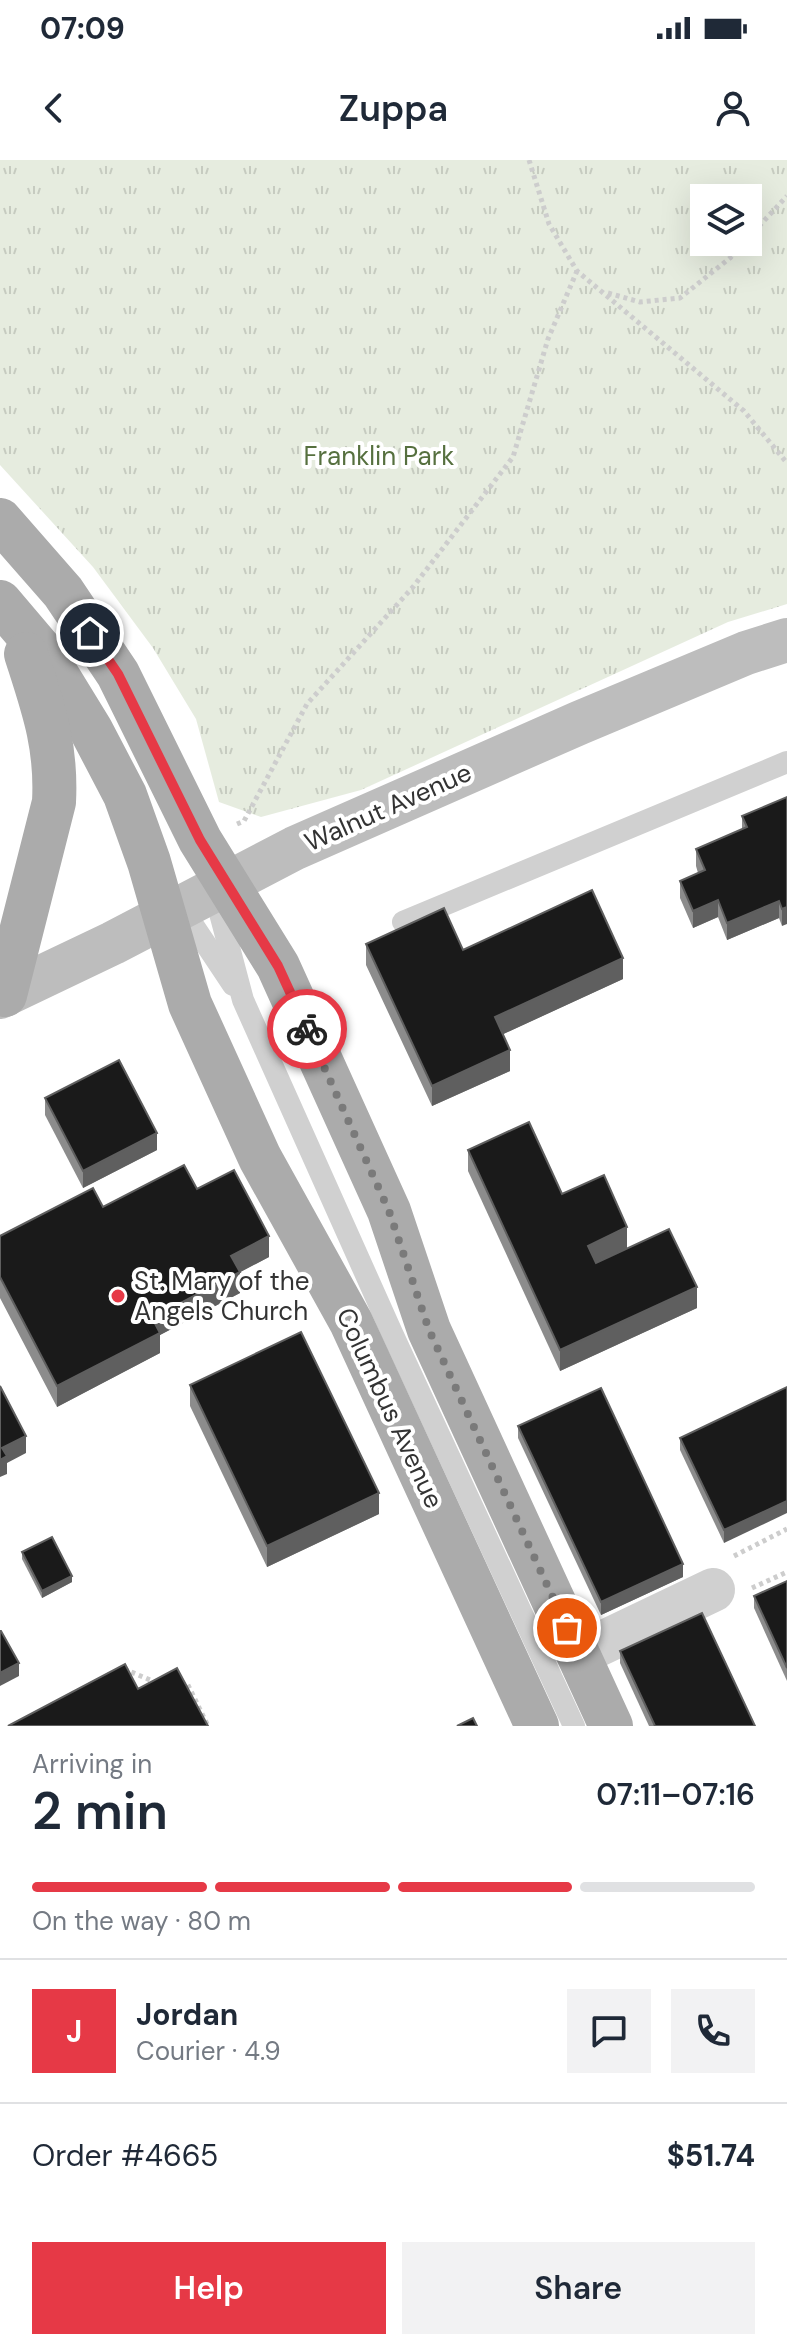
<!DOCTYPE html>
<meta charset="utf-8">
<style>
:root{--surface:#fff;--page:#f2f2f3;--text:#1f2937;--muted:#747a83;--line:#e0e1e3;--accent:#e63946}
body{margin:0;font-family:"DM Sans",sans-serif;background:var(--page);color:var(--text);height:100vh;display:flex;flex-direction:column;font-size:30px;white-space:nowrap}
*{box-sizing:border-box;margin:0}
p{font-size:26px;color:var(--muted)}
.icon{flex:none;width:44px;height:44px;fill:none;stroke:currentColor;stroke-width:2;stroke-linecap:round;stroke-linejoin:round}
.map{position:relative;height:1566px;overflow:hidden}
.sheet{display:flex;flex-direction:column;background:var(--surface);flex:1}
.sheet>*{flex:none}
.buttons{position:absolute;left:690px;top:24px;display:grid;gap:16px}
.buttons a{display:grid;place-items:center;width:72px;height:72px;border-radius:0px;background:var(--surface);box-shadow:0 8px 32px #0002;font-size:40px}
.pin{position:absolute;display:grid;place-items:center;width:68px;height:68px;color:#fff;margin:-34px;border:4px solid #fff;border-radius:50%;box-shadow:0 2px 8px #0007}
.courier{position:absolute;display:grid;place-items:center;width:80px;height:80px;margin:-40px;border:6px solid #e63946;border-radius:50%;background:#fff;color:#222;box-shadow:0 2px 10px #0007}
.summary em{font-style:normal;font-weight:600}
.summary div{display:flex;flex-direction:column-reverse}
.summary{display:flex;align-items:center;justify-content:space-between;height:136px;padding:0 32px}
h1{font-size:52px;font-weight:600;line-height:60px}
.bar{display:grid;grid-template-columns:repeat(4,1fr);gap:12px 8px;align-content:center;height:96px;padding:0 32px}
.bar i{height:10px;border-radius:6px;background:var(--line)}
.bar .selected{background:var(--accent)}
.bar p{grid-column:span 4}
.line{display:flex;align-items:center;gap:20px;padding:0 32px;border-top:2px solid var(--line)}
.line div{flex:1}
.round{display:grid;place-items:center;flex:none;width:84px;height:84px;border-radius:0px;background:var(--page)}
.cta{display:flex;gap:16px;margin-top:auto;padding:16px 32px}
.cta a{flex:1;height:92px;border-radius:0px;background:var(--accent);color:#fff;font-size:32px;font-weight:600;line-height:92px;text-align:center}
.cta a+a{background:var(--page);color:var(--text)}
.status{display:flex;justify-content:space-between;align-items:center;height:56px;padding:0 40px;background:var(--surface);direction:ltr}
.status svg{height:22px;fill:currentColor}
header{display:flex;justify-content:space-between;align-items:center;height:104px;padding:0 32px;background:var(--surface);font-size:36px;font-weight:600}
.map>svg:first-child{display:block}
.grass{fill:url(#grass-tufts);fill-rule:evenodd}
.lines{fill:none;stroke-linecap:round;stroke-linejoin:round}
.path{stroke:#cdcdcd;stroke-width:5;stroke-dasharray:4 4;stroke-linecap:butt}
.lane{stroke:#d0d0d0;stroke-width:22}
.street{stroke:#d0d0d0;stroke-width:44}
.secondary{stroke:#bdbdbd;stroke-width:44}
.primary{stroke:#ababab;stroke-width:44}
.wall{fill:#8c8c8c}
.shaded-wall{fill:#5f5f5f}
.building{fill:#1a1a1a;stroke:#5f5f5f;stroke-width:2}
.done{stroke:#7a7a7a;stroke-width:8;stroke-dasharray:0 14.4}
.route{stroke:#e63946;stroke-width:10}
.poi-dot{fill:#e63946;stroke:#fff;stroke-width:3}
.labels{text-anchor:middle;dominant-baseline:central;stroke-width:8;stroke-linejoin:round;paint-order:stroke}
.park-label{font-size:26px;fill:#56703f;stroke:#fff}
.street-label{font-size:26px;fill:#333;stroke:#fff}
.poi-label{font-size:26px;fill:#333;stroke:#fff;text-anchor:start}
</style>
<div class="status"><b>07:09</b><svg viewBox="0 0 49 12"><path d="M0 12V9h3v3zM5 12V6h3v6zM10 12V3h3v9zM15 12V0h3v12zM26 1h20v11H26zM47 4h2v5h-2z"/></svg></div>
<header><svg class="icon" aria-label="back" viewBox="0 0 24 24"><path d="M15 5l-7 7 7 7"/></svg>Zuppa<svg class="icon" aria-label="person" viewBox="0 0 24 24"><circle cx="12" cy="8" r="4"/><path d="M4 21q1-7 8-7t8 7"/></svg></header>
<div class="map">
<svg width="787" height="1566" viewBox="0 0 787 1566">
<defs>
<pattern id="grass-tufts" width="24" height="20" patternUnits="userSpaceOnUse" patternTransform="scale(2)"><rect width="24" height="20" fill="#e6ecdf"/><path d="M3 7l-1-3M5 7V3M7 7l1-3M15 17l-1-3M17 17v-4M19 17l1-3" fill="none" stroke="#c6cbc0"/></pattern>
</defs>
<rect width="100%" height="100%" fill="#fff"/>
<path class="grass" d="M 0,0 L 787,0 L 787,444 L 728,462 L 361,630 L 261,657 L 219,642 L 196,559 L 153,488 L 93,407 L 0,305 ZM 704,38 L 748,38 L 748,82 L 704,82 Z"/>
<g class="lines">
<g class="path">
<path d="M 529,0 L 549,64 L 577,111 L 744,251 L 787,303"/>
<path d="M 748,78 L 787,36"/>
<path d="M 608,133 L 640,142 L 680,138 L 730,98 L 744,82"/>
<path d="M 237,664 L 244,661 L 307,544 L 413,427 L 513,297 L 548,179 L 577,111"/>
<path d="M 734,1396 L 787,1369"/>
<path d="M 752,1428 L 787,1412"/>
<path d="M 124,1509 L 155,1522"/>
<path d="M 181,1524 L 187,1523 L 208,1566"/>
</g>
<g class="lane">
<path d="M 213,727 L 243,840 L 392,1173 L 574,1566"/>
<path d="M 177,741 L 233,825"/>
<path d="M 403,762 L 787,602"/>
</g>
<path class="street" d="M 579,1494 L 713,1430"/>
<path class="secondary" d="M 0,837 L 113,783 L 295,688 L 579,563 L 746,493 L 787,480"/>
<g class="primary">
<path d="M 0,360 L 63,432 L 118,514 L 200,680 L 278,806 L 389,1051 L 429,1170 L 611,1566"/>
<path d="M 0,442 L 45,495 L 91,570 L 125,635 L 149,702 L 190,844 L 260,998 L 351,1162 L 537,1566"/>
<path d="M 5,835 L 54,642 C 57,585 43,547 26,494"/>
</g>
</g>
<g class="wall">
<path d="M 787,637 L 782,766 L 779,758 L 727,780 L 718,757 L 693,768 L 680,738 L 680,721 L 698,713 L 696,706 L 696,689 L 742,669 L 742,656 Z"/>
<path d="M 366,784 L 463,790 L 623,819 L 503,874 L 510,911 L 432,946 L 366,805 Z"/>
<path d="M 45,938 L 157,990 L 83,1028 L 45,955 Z"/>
<path d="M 468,990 L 562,1034 L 697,1148 L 560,1211 L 468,1011 Z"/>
<path d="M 103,1047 L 269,1097 L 240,1112 L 240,1133 L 160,1175 L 160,1193 L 57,1247 L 0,1138 L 0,1076 Z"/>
<path d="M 190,1225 L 379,1354 L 267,1407 L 190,1246 Z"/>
<path d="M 787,1227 L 724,1383 L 680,1290 L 680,1278 Z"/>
<path d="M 518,1266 L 683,1417 L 601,1455 L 518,1278 Z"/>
<path d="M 22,1392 L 72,1422 L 42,1438 L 22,1399 Z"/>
<path d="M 787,1421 L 787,1521 L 754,1448 L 754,1436 Z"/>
<path d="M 620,1491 L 755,1566 L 649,1566 L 620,1503 Z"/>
</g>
<g class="shaded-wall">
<path d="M 718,740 L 718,757 L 693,768 L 693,751 Z"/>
<path d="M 779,741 L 779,758 L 727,780 L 727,763 Z"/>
<path d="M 787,747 L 787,764 L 782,766 L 782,749 Z"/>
<path d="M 623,798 L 623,819 L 495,878 L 495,857 Z"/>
<path d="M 510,890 L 510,911 L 432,946 L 432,926 Z"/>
<path d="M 157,973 L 157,990 L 83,1028 L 83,1011 Z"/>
<path d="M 627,1067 L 627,1088 L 588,1106 L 588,1086 Z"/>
<path d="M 269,1076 L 269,1097 L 231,1117 L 231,1096 Z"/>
<path d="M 240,1112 L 240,1133 L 160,1175 L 160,1193 L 57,1247 L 57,1226 L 152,1158 Z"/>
<path d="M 697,1127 L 697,1148 L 560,1211 L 560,1190 Z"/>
<path d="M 26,1276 L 26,1293 L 7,1303 L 7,1314 L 0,1317 L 0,1300 L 2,1288 Z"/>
<path d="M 379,1333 L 379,1354 L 267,1407 L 267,1386 Z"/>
<path d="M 787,1341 L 787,1353 L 724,1383 L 724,1370 Z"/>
<path d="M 683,1404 L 683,1417 L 601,1455 L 601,1442 Z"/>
<path d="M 72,1416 L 72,1422 L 42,1438 L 42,1431 Z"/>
<path d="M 19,1503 L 19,1516 L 0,1526 L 0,1513 Z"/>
</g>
<g class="building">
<path d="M 787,637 L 787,747 L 782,749 L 779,741 L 727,763 L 718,740 L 693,751 L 680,721 L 705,710 L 696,689 L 747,667 L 742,656 Z"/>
<path d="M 592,730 L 623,798 L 495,857 L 510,890 L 432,926 L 366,784 L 444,748 L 463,790 Z"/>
<path d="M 119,900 L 157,973 L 83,1011 L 45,938 Z"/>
<path d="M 529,962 L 562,1034 L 604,1015 L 627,1067 L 588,1086 L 596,1103 L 669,1069 L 697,1127 L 560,1190 L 468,990 Z"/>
<path d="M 184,1005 L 197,1029 L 234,1010 L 269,1076 L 231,1096 L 240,1112 L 152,1158 L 160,1173 L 57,1226 L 0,1117 L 0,1076 L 93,1028 L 103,1047 Z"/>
<path d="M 301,1172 L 379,1333 L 267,1386 L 190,1225 Z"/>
<path d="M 0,1226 L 26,1276 L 2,1288 L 7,1296 L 0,1300 Z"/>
<path d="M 787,1227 L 787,1341 L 724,1370 L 680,1278 Z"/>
<path d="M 601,1228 L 683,1404 L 601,1442 L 518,1266 Z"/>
<path d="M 52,1377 L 72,1416 L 42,1431 L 22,1392 Z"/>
<path d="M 787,1421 L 787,1508 L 754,1436 Z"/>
<path d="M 702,1453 L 755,1566 L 655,1566 L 620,1491 Z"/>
<path d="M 0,1471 L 1,1471 L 19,1503 L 0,1513 Z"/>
<path d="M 125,1504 L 138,1529 L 177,1508 L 208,1566 L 8,1566 Z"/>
<path d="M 473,1558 L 477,1566 L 457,1566 Z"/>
</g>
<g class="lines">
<path class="done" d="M 307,869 L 389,1051 L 429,1170 L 567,1468"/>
<path class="route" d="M 90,473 L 118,514 L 200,680 L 278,806 L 307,869"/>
</g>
<circle class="poi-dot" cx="118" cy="1136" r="8"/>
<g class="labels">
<g class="park-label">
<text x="379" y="296">Franklin Park</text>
</g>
<g class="street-label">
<text transform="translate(388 647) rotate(-24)">Walnut Avenue</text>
<text transform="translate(390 1248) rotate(65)">Columbus Avenue</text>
</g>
<g class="poi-label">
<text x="134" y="1121">St. Mary of the<tspan x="134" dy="30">Angels Church</tspan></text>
</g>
</g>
</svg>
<div class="buttons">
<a><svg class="icon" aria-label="layers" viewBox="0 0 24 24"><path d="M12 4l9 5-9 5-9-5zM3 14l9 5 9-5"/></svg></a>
</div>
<div class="pin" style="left:567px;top:1468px;background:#ea580c"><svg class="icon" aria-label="bag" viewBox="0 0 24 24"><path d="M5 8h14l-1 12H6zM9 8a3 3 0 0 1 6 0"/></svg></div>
<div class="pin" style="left:90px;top:473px;background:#1f2937"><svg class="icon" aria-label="home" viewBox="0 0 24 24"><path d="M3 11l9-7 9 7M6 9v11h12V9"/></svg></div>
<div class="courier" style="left:307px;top:869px"><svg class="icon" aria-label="bike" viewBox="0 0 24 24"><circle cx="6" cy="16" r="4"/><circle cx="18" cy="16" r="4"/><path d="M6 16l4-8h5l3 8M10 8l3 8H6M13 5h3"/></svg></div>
</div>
<section class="sheet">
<div class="summary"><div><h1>2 min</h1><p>Arriving in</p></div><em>07:11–07:16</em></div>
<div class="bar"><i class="selected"></i><i class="selected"></i><i class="selected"></i><i></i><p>On the way · 80 m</p></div>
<div class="line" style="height:144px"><b class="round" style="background:var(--accent);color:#fff">J</b><div><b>Jordan</b><p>Courier · 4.9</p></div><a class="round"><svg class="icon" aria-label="chat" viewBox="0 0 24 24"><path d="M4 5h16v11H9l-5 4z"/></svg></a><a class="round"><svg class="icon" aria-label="phone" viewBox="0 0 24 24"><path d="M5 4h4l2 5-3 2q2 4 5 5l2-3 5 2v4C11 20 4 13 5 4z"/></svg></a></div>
<div class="line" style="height:104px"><div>Order #4665</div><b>$51.74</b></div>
<div class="cta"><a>Help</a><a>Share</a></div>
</section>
